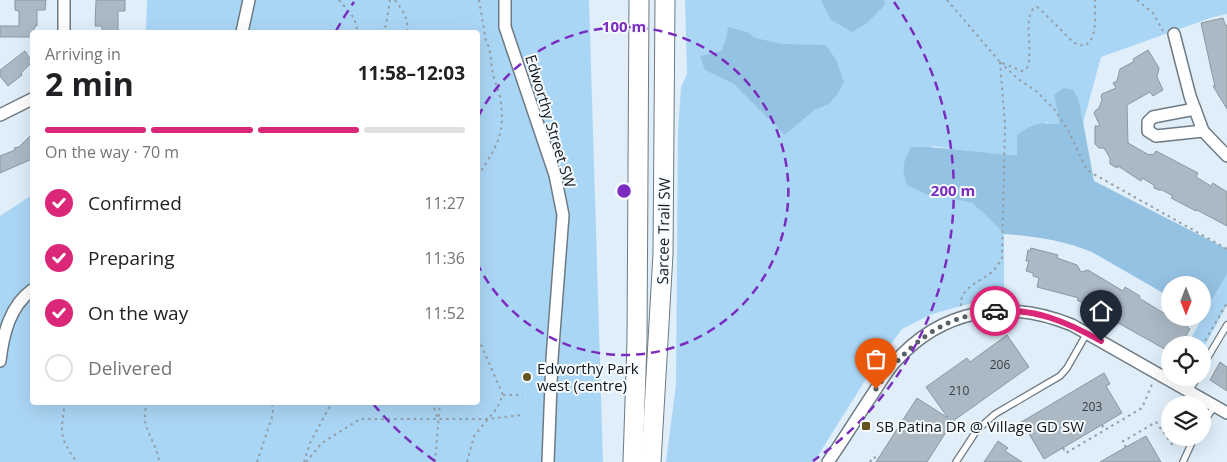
<!DOCTYPE html>
<meta charset="utf-8">
<style>
:root{--surface:#fff;--page:#f2f2f2;--text:#202124;--muted:#757577;--line:#e0e0e0;--accent:#db2777}
body{margin:0;font-family:"Open Sans",sans-serif;background:var(--page);color:var(--text);height:100vh;display:flex;flex-direction:column;font-size:19px;white-space:nowrap}
*{box-sizing:border-box;margin:0}
p{font-size:16px;color:var(--muted)}
.icon{flex:none;width:28px;height:28px;fill:none;stroke:currentColor;stroke-width:2;stroke-linecap:round;stroke-linejoin:round}
.map{position:relative;flex:1;overflow:hidden}
.details{position:absolute;left:30px;top:30px;width:450px;height:375px;display:flex;flex-direction:column;background:var(--surface);border-radius:5px;box-shadow:0 5px 20px #0002}
.details>*{flex:none}
.needle{width:32px;rotate:180deg}
.fabs{position:absolute;left:1161px;top:276px;display:grid;gap:10px}
.fabs a{display:grid;place-items:center;width:50px;height:50px;border-radius:50%;background:var(--surface);box-shadow:0 5px 20px #0002;font-size:25px}
.pin{position:absolute;display:grid;place-items:center;width:42px;height:42px;color:#fff;margin:-51px -21px;border-radius:50% 50% 50% 0;rotate:-45deg;box-shadow:0 0 5px #0007}
.pin .icon{rotate:45deg}
.courier{position:absolute;display:grid;place-items:center;width:50px;height:50px;margin:-25px;border:4px solid #db2777;border-radius:50%;background:#fff;color:#222;box-shadow:0 1px 6px #0007}
.summary em{font-style:normal;font-weight:700}
.summary div{display:flex;flex-direction:column-reverse}
.summary{display:flex;align-items:center;justify-content:space-between;height:85px;padding:0 15px}
h1{font-size:32px;font-weight:700;line-height:38px}
.bar{display:grid;grid-template-columns:repeat(4,1fr);gap:8px 5px;align-content:center;height:60px;padding:0 15px}
.bar i{height:6px;border-radius:4px;background:var(--line)}
.bar .active{background:var(--accent)}
.bar p{grid-column:span 4}
ol{padding:0 15px;list-style:none}
li{display:flex;align-items:center;gap:15px;height:55px}
li p{margin-inline-start:auto}
li .icon{padding:5px;border-radius:50%;background:var(--accent);color:#fff;stroke-width:4}
li:last-child{color:var(--muted)}
li i{width:28px;height:28px;border:2px solid var(--line);border-radius:50%}
.map>svg:first-child{display:block}
.green{fill:#aad6f5}
.forest{fill:#94c2e2}
.building{fill:#abb9c4;stroke:#8a97a1}
.lines{fill:none;stroke-linecap:round;stroke-linejoin:round}
.service-casing{stroke:#6d7a84;stroke-width:8}
.minor-casing{stroke:#6d7a84;stroke-width:14}
.trunk-casing{stroke:#6d7a84;stroke-width:21}
.path{stroke:#939ea7;stroke-width:2;stroke-dasharray:2.5 4;stroke-linecap:butt}
.service{stroke:#fff;stroke-width:5.5}
.minor{stroke:#fff;stroke-width:11}
.trunk{stroke:#fff;stroke-width:19}
.done{stroke:#586167;stroke-width:5;stroke-dasharray:0 9}
.route{stroke:#db2777;stroke-width:6}
.ring{fill:none;stroke:#7b2cbf;stroke-width:2.5;stroke-dasharray:9 6}
.poi-dot{fill:#655321;stroke:#f4fafe;stroke-width:2}
.labels{text-anchor:middle;dominant-baseline:central;stroke-width:4;stroke-linejoin:round;paint-order:stroke}
.number-label{font-size:12px;fill:#373e44}
.street-label{font-size:15px;fill:#101519;stroke:#f4fafe}
.poi-label{font-size:15px;fill:#101519;stroke:#f4fafe;text-anchor:start}
.centre{fill:#7b2cbf;stroke:#f4fafe;stroke-width:2.5}
.ring-label{font-size:15px;text-anchor:middle;font-weight:bold;fill:#7b2cbf;stroke:#f4fafe;stroke-width:4;stroke-linejoin:round;paint-order:stroke}
</style>
<div class="map">
<svg width="1227" height="462" viewBox="0 0 1227 462">
<rect width="100%" height="100%" fill="#dfeef9"/>
<g class="green">
<path d="M 147,0 L 589,0 L 603,462 L 0,462 L 0,216 L 32,195 L 32,402 L 478,402 L 478,32 L 146,32 Z"/>
<path d="M 685,0 L 1227,0 L 1227,14 L 1213,17 L 1101,57 L 1083,123 L 1079,100 L 1054,95 L 1061,125 L 1046,122 L 1017,155 L 990,154 L 932,146 L 928,195 C 941,197 959,197 972,203 C 984,210 995,224 1004,234 L 1004,296 L 972,303 L 932,314 L 902,329 L 871,371 L 814,462 L 666,462 L 676,384 L 678,131 L 681,87 L 687,74 Z"/>
<path d="M 1227,274 L 1227,305 L 1203,349 L 1202,345 L 1187,345 Z"/>
</g>
<g class="forest">
<path d="M 821,0 L 884,0 L 885,5 L 867,23 L 852,32 L 831,20 Z"/>
<path d="M 728,27 L 747,32 L 755,38 L 782,44 L 826,45 L 836,60 L 844,82 L 837,95 L 829,104 L 814,110 L 785,135 L 734,84 L 705,70 L 700,56 L 721,51 L 726,40 Z"/>
<path d="M 1064,88 L 1073,90 L 1079,100 L 1094,181 L 1227,249 L 1227,274 L 1203,316 L 1202,285 L 1170,285 L 1170,297 L 1092,252 C 1063,240 1034,236 1004,234 L 988,217 L 972,203 L 947,197 L 928,195 L 907,185 C 901,167 903,163 911,147 C 947,146 981,154 1017,155 L 1017,135 C 1033,123 1041,122 1060,124 L 1054,95 Z"/>
</g>
<g class="building">
<path d="M 15,0 L 46,0 L 45,10 L 37,10 L 37,26 L 35,26 L 32,37 L 0,37 L 0,26 L 19,26 L 19,11 L 15,10 Z"/>
<path d="M 96,0 L 125,0 L 125,11 L 118,11 L 118,32 L 102,32 L 102,26 L 95,26 Z"/>
<path d="M 1223,18 L 1225,24 L 1227,26 L 1227,109 L 1213,86 L 1215,86 L 1211,69 L 1201,23 Z"/>
<path d="M 1148,50 L 1159,68 L 1157,77 L 1163,90 L 1153,96 L 1150,92 L 1127,105 L 1128,143 L 1149,155 L 1150,154 L 1153,155 L 1156,151 L 1198,173 L 1196,177 L 1211,186 L 1213,183 L 1227,192 L 1227,226 L 1197,210 L 1196,211 L 1171,198 L 1173,196 L 1162,190 L 1159,190 L 1154,188 L 1154,185 L 1142,178 L 1141,181 L 1118,166 L 1117,168 L 1110,164 L 1110,158 L 1104,148 L 1099,148 L 1095,144 L 1095,126 L 1100,126 L 1094,113 L 1096,110 L 1099,108 L 1102,100 L 1101,97 L 1102,94 L 1116,88 L 1113,83 L 1117,81 L 1120,69 L 1133,62 L 1134,60 L 1133,59 Z"/>
<path d="M 25,51 L 32,62 L 21,73 L 22,75 L 8,86 L 0,76 L 0,70 Z"/>
<path d="M 32,134 L 32,159 L 0,173 L 0,156 L 15,150 L 14,148 L 19,147 Z"/>
<path d="M 1031,248 L 1058,255 L 1057,258 L 1077,265 L 1081,272 L 1088,270 L 1123,291 L 1125,287 L 1140,296 L 1139,298 L 1175,320 L 1176,318 L 1179,320 L 1186,318 L 1188,328 L 1190,329 L 1182,343 L 1180,342 L 1179,345 L 1170,345 L 1170,352 L 1077,300 L 1079,298 L 1037,287 L 1039,278 L 1033,276 L 1033,273 L 1026,271 L 1029,261 L 1026,261 L 1028,250 L 1030,251 Z"/>
<path d="M 1007,335 L 1029,367 L 953,421 L 927,462 L 876,462 L 917,398 L 948,418 L 926,387 L 967,358 L 970,362 Z"/>
<path d="M 1220,362 L 1227,367 L 1227,391 L 1210,380 Z"/>
<path d="M 1104,373 L 1110,384 L 1106,386 L 1122,413 L 1044,459 L 1028,432 L 1024,434 L 1018,424 Z"/>
<path d="M 1146,436 L 1161,462 L 1100,462 L 1126,447 Z"/>
<path d="M 998,441 L 1008,448 L 1005,451 L 1022,462 L 984,462 Z"/>
</g>
<g class="lines">
<defs>
<g id="service">
<path d="M 1202,367 L 1227,325"/>
<path d="M 1189,391 L 1197,378"/>
<path d="M 1202,424 L 1215,406"/>
<path d="M 956,462 L 977,430 L 995,414 L 1060,376 L 1067,368 L 1087,333"/>
<path d="M 1183,462 L 1194,438"/>
</g>
<g id="minor">
<path d="M 505,0 L 505,27 L 555,175 L 563,215 L 552,359 L 548,462"/>
<path d="M 64,32 L 64,0"/>
<path d="M 242,32 L 249,0"/>
<path d="M 1174,34 L 1190,96 L 1200,123 L 1203,131 L 1227,156"/>
<path d="M 1195,109 L 1153,117 L 1148,122 L 1148,131 L 1156,136 L 1203,131"/>
<path d="M 0,115 L 32,99"/>
<path d="M 0,361 C 3,334 10,306 32,290"/>
<path d="M 828,462 C 842,442 855,421 868,401 C 877,388 884,375 894,363 C 941,309 1007,298 1072,325 L 1227,413"/>
</g>
<g id="trunk">
<path d="M 633,462 L 637,341 L 639,0"/>
<path d="M 651,462 L 663,254 L 665,0"/>
</g>
</defs>
<use href="#service" class="service-casing"/>
<use href="#minor" class="minor-casing"/>
<use href="#trunk" class="trunk-casing"/>
<g class="path">
<path d="M 339,0 L 354,18 L 358,32"/>
<path d="M 395,0 C 403,11 409,19 407,32"/>
<path d="M 947,0 L 1000,62 L 1022,71 L 1027,68 C 1034,50 1023,23 1033,9 L 1037,7 L 1040,9 L 1074,43 L 1084,46 C 1099,39 1094,15 1095,0"/>
<path d="M 1137,0 L 1153,13 L 1163,31"/>
<path d="M 380,32 L 386,26 L 390,0"/>
<path d="M 1000,62 L 1018,79 L 1035,90 L 1054,109 L 1067,128 L 1085,166 L 1090,172 L 1227,249"/>
<path d="M 478,176 C 497,145 506,135 500,97 C 498,89 495,82 493,74 C 490,63 492,51 486,41 L 479,0"/>
<path d="M 961,306 C 959,287 981,282 993,271 C 997,267 999,263 1002,258 L 1005,124 L 1000,62"/>
<path d="M 1202,346 L 1227,303"/>
<path d="M 503,395 L 523,395"/>
<path d="M 65,402 C 61,432 58,437 77,462"/>
<path d="M 148,402 C 137,427 157,439 159,462"/>
<path d="M 432,402 L 437,417"/>
<path d="M 1102,425 L 1105,430"/>
<path d="M 1126,447 L 1122,442 L 1156,422 L 1174,447"/>
<path d="M 1063,448 L 1066,453 L 1142,408 L 1153,382"/>
<path d="M 257,462 L 273,414 L 272,402"/>
<path d="M 304,462 L 310,443 L 332,402"/>
<path d="M 306,462 L 322,443 L 360,419 L 488,419 L 522,415"/>
<path d="M 435,462 L 440,402"/>
<path d="M 467,462 L 474,436 L 497,408 L 503,395 L 478,338"/>
<path d="M 870,462 L 873,457 L 876,458"/>
</g>
<use href="#service" class="service"/>
<use href="#minor" class="minor"/>
<use href="#trunk" class="trunk"/>
</g>
<g class="lines">
<path class="done" d="M 876,389 C 904,347 942,315 995,311"/>
<path class="route" d="M 995,311 C 1035,308 1067,322 1101,341"/>
</g>
<g class="ring">
<path d="M478 117A164 164 0 1 1 478 265"/>
<path d="M435 461A329 329 0 0 1 374 405M336 31A329 329 0 0 1 354 2M894 2A329 329 0 0 1 813 461"/>
</g>
<g class="poi-dot">
<circle cx="527" cy="377" r="5"/>
<rect x="861" y="421" width="10" height="10" rx="2.5"/>
</g>
<g class="labels">
<g class="number-label">
<text x="1000" y="364">206</text>
<text x="959" y="390">210</text>
<text x="1092" y="406">203</text>
</g>
<g class="street-label">
<text transform="translate(551 121) rotate(73)">Edworthy Street SW</text>
<text transform="translate(663 231) rotate(-89)">Sarcee Trail SW</text>
</g>
<g class="poi-label">
<text x="537" y="368">Edworthy Park<tspan x="537" dy="17">west (centre)</tspan></text>
<text x="876" y="426">SB Patina DR @ Village GD SW</text>
</g>
</g>
<circle cx="624" cy="191" r="8" class="centre"/>
<g class="ring-label">
<text x="624" y="32">100 m</text>
<text x="953" y="196">200 m</text>
</g>
</svg>
<div class="fabs">
<a><svg class="needle" viewBox="-14 -14 28 28"><path d="M0-13l5 13h-10z" fill="#e53935"/><path d="M0 13l5-13h-10z" fill="#757577"/></svg></a>
<a><svg class="icon" aria-label="locate" viewBox="0 0 24 24"><circle cx="12" cy="12" r="6"/><path d="M12 2v4M12 18v4M2 12h4M18 12h4"/></svg></a>
<a><svg class="icon" aria-label="layers" viewBox="0 0 24 24"><path d="M12 4l9 5-9 5-9-5zM3 14l9 5 9-5"/></svg></a>
</div>
<div class="pin" style="left:876px;top:389px;background:#ea580c"><svg class="icon" aria-label="bag" viewBox="0 0 24 24"><path d="M5 8h14l-1 12H6zM9 8a3 3 0 0 1 6 0"/></svg></div>
<div class="pin" style="left:1101px;top:341px;background:#1f2937"><svg class="icon" aria-label="home" viewBox="0 0 24 24"><path d="M3 11l9-7 9 7M6 9v11h12V9"/></svg></div>
<div class="courier" style="left:995px;top:311px"><svg class="icon" aria-label="car" viewBox="0 0 24 24"><path d="M5 17H2v-5l4-1 3-4h7l3 4 3 1v5h-3M9 17h6M6 11h13"/><circle cx="7" cy="17" r="2"/><circle cx="17" cy="17" r="2"/></svg></div>
<section class="details">
<div class="summary"><div><h1>2 min</h1><p>Arriving in</p></div><em>11:58–12:03</em></div>
<div class="bar"><i class="active"></i><i class="active"></i><i class="active"></i><i></i><p>On the way · 70 m</p></div>
<ol>
<li><svg class="icon" aria-label="check" viewBox="0 0 24 24"><path d="M5 12l5 5 9-10"/></svg>Confirmed<p>11:27</p></li>
<li><svg class="icon" aria-label="check" viewBox="0 0 24 24"><path d="M5 12l5 5 9-10"/></svg>Preparing<p>11:36</p></li>
<li><svg class="icon" aria-label="check" viewBox="0 0 24 24"><path d="M5 12l5 5 9-10"/></svg>On the way<p>11:52</p></li>
<li><i></i>Delivered</li>
</ol>
</section>
</div>
